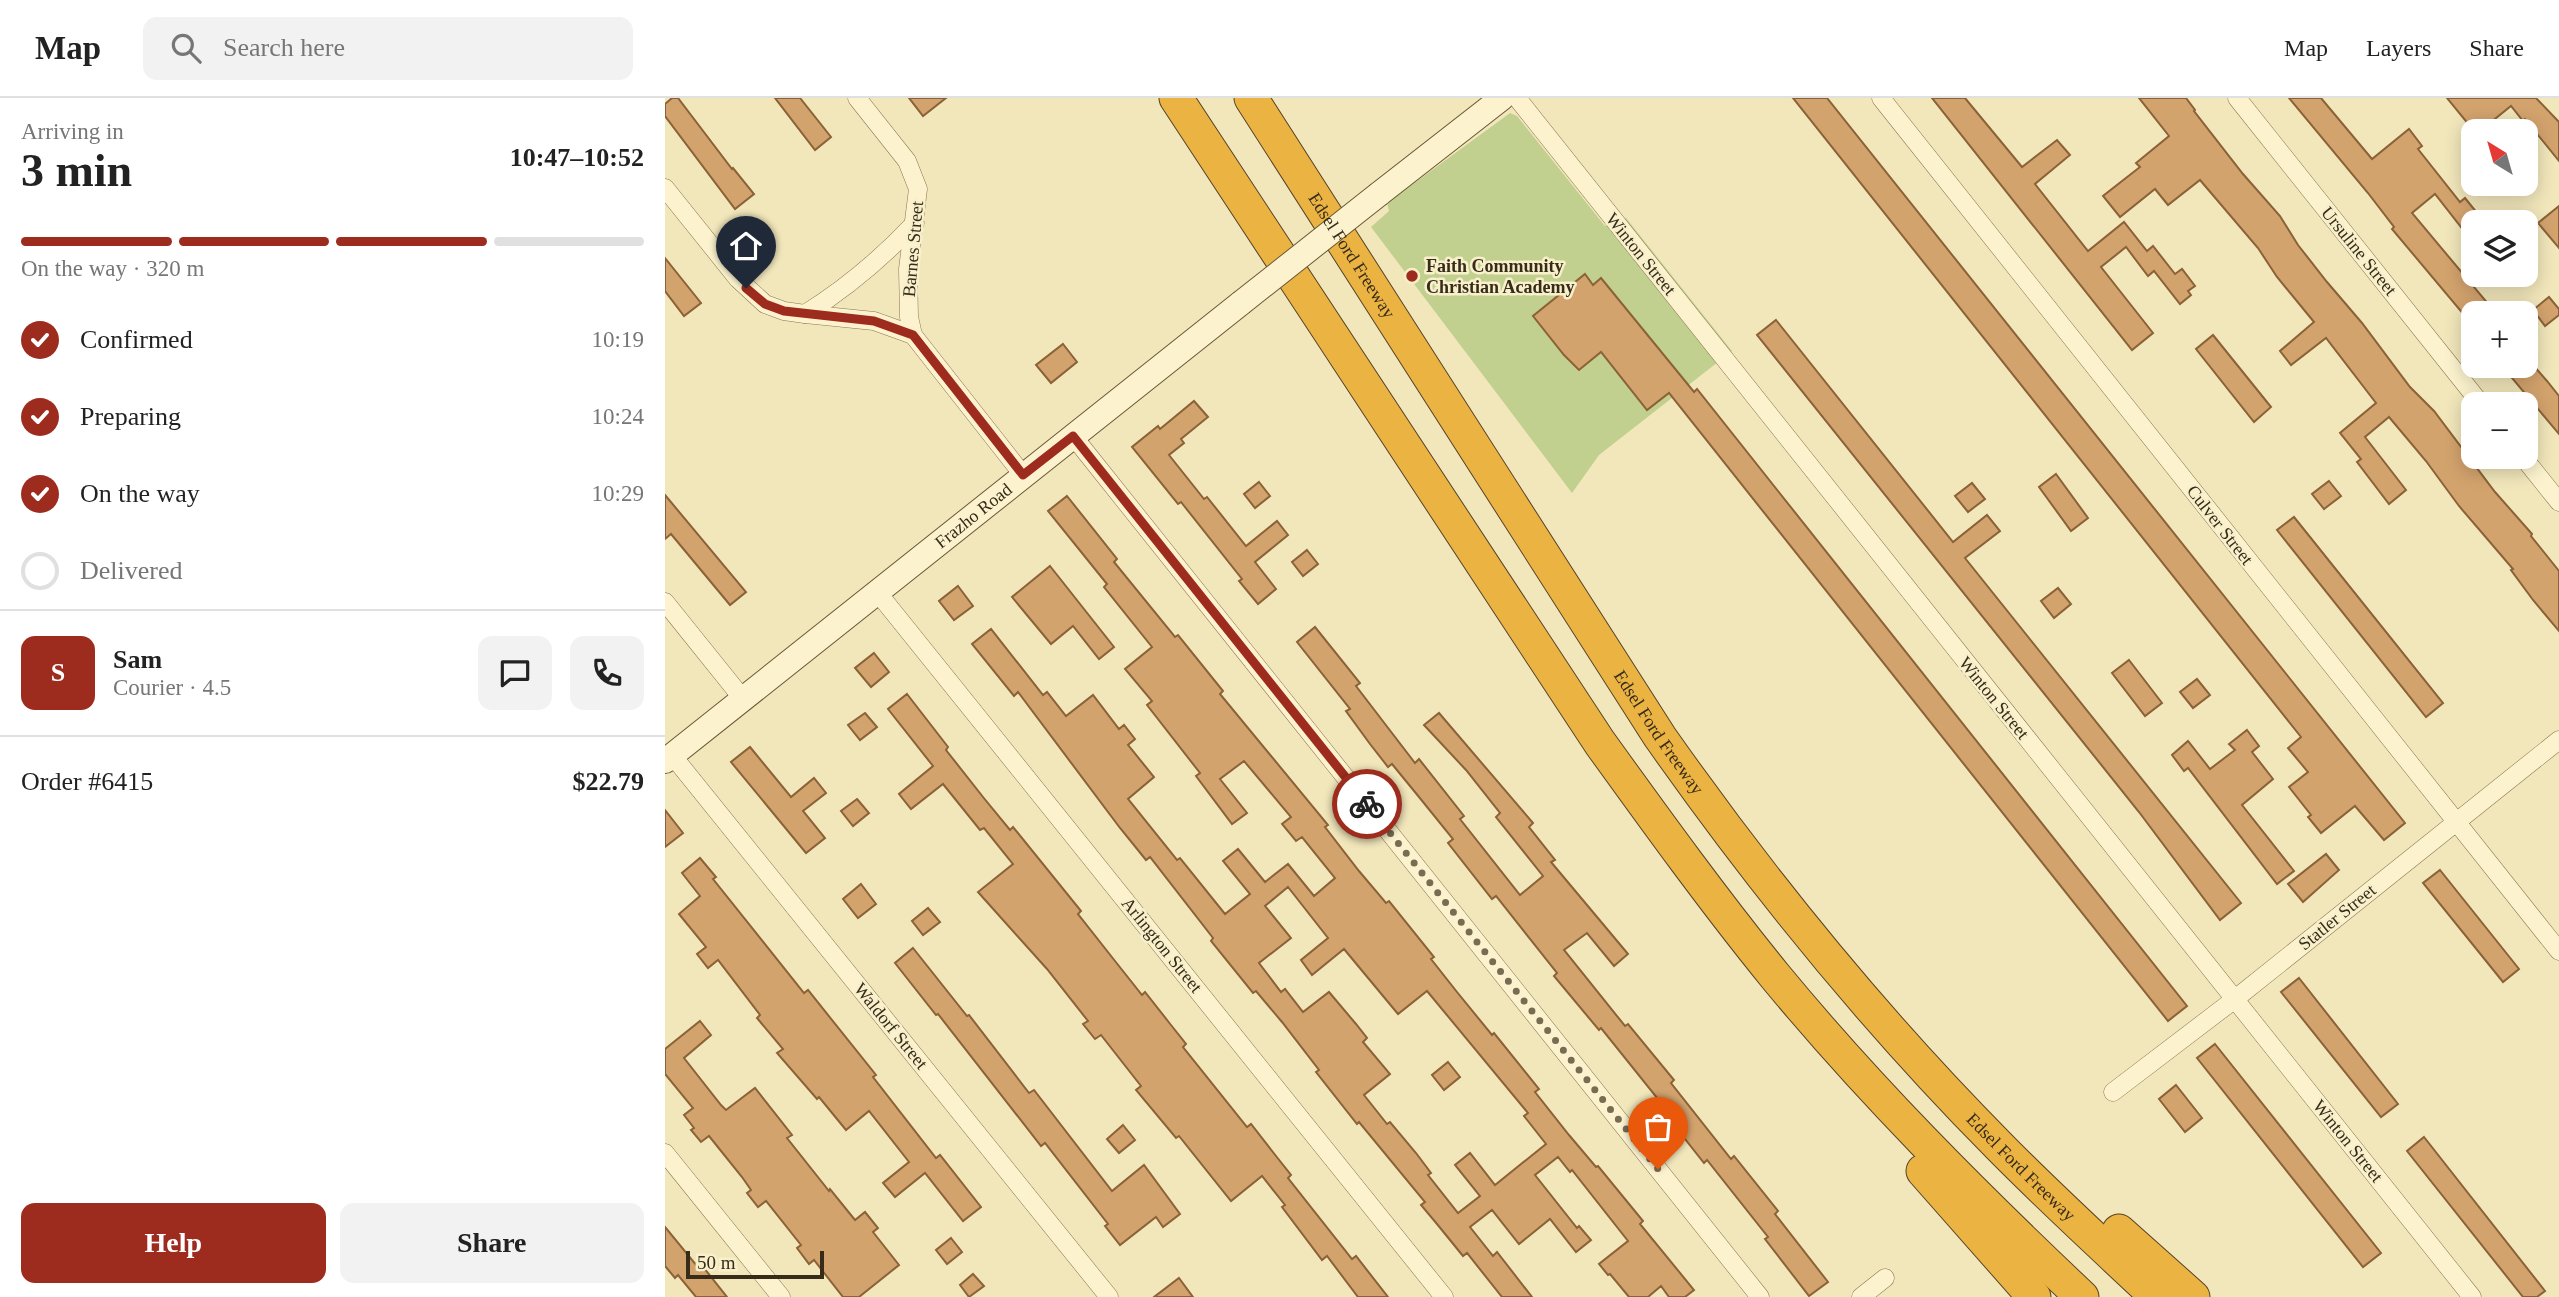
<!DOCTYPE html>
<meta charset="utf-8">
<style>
:root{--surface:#fff;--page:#f2f2f2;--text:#222;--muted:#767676;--line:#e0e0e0;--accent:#9e2c1e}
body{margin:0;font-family:"Times New Roman",serif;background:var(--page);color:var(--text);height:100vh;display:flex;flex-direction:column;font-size:26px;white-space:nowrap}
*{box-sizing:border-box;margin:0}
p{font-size:23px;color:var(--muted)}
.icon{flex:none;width:38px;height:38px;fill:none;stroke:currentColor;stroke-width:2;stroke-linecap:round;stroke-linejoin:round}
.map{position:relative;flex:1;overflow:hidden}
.drawer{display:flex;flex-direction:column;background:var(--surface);width:665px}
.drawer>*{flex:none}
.needle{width:46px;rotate:323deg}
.fabs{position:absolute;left:1796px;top:21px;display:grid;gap:14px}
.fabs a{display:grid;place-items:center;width:77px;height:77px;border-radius:14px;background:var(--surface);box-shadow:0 4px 18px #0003;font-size:35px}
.scale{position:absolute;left:21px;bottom:18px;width:138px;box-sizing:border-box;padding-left:7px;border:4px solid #372b1a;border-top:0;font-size:19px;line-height:24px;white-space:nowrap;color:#372b1a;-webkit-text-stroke:5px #f8f0cb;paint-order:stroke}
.pin{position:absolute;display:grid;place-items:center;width:60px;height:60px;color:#fff;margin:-72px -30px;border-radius:50% 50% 50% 0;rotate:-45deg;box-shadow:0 0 7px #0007}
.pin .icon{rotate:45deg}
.courier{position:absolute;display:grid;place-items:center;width:70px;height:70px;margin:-35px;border:5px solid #9e2c1e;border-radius:50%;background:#fff;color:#222;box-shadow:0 2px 9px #0007}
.summary em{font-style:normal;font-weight:800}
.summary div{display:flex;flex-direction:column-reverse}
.summary{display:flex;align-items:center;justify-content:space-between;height:119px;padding:0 21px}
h1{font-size:46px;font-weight:800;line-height:52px}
.bar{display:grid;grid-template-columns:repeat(4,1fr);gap:10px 7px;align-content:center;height:84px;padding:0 21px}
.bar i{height:9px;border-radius:5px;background:var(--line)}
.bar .current{background:var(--accent)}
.bar p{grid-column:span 4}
.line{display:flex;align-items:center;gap:18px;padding:0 21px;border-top:2px solid var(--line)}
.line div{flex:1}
.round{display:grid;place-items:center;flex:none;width:74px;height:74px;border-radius:14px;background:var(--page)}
ol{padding:0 21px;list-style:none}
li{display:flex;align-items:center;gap:21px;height:77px}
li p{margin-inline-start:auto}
li .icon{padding:7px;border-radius:50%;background:var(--accent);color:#fff;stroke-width:4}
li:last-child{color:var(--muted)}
li i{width:38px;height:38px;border:4px solid var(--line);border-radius:50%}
.button{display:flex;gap:14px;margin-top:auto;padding:14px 21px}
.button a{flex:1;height:80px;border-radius:14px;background:var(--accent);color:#fff;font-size:28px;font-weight:800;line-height:80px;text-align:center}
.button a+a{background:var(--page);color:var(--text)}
header{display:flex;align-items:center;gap:42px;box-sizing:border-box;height:98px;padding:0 35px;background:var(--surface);border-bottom:2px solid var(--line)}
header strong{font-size:33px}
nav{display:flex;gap:38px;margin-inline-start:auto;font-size:24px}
.search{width:490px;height:63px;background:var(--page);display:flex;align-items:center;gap:18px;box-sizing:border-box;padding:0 24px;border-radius:14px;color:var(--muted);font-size:26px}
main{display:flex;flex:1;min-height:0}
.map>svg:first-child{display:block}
.green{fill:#c1d08e}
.building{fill:#d3a36d;stroke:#8b6237;stroke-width:2;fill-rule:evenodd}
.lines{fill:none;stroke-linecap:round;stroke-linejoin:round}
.street-casing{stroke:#8a7653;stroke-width:19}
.secondary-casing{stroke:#6b5737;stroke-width:26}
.highway-casing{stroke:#574329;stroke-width:35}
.street{stroke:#fcf3ce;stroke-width:18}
.secondary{stroke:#fcf3ce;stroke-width:24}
.highway{stroke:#ebb342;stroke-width:33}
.secondary-bridge-casing{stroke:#6b5737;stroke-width:26;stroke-linecap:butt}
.secondary-bridge{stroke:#fcf3ce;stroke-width:24}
.done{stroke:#786d52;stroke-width:7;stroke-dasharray:0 12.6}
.route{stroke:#9e2c1e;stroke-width:9}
.poi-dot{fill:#9e2c1e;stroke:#f8f0cb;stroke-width:2.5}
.labels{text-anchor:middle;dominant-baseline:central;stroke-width:5;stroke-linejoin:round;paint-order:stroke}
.street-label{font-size:18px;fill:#372b1a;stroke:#f8f0cb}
.poi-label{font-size:18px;font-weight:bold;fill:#372b1a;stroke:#f8f0cb;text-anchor:start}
</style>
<header>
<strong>Map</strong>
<div class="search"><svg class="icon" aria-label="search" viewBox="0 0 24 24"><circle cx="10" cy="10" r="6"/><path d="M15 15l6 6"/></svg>Search here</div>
<nav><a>Map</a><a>Layers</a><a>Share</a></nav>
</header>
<main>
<section class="drawer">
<div class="summary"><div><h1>3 min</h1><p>Arriving in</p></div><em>10:47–10:52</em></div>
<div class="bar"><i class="current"></i><i class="current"></i><i class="current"></i><i></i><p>On the way · 320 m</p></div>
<ol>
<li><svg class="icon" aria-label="check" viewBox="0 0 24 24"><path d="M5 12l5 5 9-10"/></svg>Confirmed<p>10:19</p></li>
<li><svg class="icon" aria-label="check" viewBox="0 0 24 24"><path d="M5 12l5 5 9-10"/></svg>Preparing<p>10:24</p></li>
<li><svg class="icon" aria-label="check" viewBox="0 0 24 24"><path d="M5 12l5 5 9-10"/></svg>On the way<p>10:29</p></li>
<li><i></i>Delivered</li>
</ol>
<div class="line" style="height:126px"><b class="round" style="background:var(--accent);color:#fff">S</b><div><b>Sam</b><p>Courier · 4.5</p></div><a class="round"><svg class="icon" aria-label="chat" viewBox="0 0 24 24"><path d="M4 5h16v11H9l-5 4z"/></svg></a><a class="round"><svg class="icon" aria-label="phone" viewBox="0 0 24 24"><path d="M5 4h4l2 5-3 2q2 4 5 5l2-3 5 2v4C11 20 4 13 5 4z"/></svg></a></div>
<div class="line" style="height:91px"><div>Order #6415</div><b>$22.79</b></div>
<div class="button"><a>Help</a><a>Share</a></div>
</section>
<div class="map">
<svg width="1894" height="1199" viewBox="0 0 1894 1199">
<rect width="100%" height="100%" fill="#f2e7bb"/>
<path class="green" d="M 845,15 L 852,18 L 940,128 L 961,120 L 1067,253 L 934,357 L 907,395 L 706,129 L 724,113 L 722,105 Z"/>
<g class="building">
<path d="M 7,0 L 13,0 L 67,71 L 68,70 L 89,96 L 70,111 L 0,18 L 0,6 Z"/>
<path d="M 110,0 L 135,0 L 166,39 L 150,52 Z"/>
<path d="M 244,0 L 281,0 L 258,18 Z"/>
<path d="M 1128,0 L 1162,0 L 1740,725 L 1719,742 L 1690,708 L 1656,735 L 1643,719 L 1646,717 L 1624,689 L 1643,674 L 1623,650 L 1636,639 Z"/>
<path d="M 1267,0 L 1300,0 L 1357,69 L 1392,42 L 1405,57 L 1370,86 L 1423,153 L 1459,124 L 1482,153 L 1488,148 L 1510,176 L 1517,171 L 1530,188 L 1523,193 L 1526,197 L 1515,206 L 1489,173 L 1483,178 L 1461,149 L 1436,169 L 1488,235 L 1467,252 Z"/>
<path d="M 1474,0 L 1521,0 L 1530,12 L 1529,13 L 1578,76 L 1615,118 L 1633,147 L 1662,184 L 1697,225 L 1745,289 L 1769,313 L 1830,394 L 1867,436 L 1866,438 L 1894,473 L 1894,533 L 1868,502 L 1846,472 L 1848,471 L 1794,408 L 1761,363 L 1724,319 L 1700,339 L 1741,392 L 1724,406 L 1692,364 L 1696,361 L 1675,335 L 1711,305 L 1661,240 L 1626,267 L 1615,253 L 1649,224 L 1612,179 L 1593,150 L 1535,82 L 1503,107 L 1490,91 L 1455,119 L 1438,98 L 1475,69 L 1471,65 L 1504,38 Z"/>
<path d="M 1624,0 L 1656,0 L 1707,61 L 1744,31 L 1757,48 L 1753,51 L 1795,104 L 1800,100 L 1813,116 L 1796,129 L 1770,96 L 1747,115 L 1825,208 L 1816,215 L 1808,215 L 1805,224 L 1727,131 L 1729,129 L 1703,95 Z"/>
<path d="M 1782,0 L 1871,0 L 1894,24 L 1894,63 L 1860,21 L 1858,23 L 1846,8 L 1815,33 L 1809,33 Z"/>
<path d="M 1894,108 L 1894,150 L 1873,125 Z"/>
<path d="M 0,160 L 36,205 L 19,218 L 0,193 Z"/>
<path d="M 920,176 L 928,187 L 936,180 L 1029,294 L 1032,291 L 1522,908 L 1503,923 L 1004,295 L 982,312 L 936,254 L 914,272 L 899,257 L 868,218 Z"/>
<path d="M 1884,199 L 1894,211 L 1894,217 L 1880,228 L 1868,212 Z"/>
<path d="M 1111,222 L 1288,444 L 1322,417 L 1335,433 L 1300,460 L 1576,805 L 1555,822 L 1474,714 L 1092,237 Z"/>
<path d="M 1548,237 L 1606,309 L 1589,324 L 1531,251 Z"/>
<path d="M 398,246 L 412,264 L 386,285 L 371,267 Z"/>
<path d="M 1837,268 L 1869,268 L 1882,283 L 1894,298 L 1894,336 Z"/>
<path d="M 529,303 L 543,319 L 516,341 L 519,345 L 504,357 L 539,401 L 542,399 L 581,448 L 612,423 L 623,437 L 590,464 L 611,491 L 593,506 L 574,483 L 577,481 L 516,404 L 513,406 L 467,349 L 493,328 L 495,331 Z"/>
<path d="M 1391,376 L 1423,420 L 1406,433 L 1374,389 Z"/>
<path d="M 1664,383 L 1676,398 L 1659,411 L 1647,396 Z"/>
<path d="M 594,384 L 605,398 L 590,410 L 579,396 Z"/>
<path d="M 1307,385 L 1320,401 L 1303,414 L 1290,398 Z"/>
<path d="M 0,397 L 81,494 L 65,507 L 6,436 L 0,441 Z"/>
<path d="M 402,398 L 452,461 L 449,464 L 510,539 L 513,537 L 558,593 L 555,596 L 663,727 L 660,729 L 694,773 L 721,805 L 724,803 L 769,859 L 766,861 L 792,894 L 827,937 L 829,935 L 874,991 L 870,994 L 904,1037 L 931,1069 L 933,1068 L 978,1123 L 975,1126 L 1029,1192 L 1020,1199 L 1004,1199 L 996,1188 L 983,1199 L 964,1199 L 945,1176 L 943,1177 L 934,1166 L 963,1143 L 907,1072 L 905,1074 L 893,1059 L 870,1077 L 912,1130 L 914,1128 L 926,1142 L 911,1154 L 885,1121 L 854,1146 L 827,1112 L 805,1129 L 828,1158 L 832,1154 L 867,1199 L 837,1199 L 802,1155 L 798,1158 L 772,1126 L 756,1107 L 760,1104 L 694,1024 L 692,1026 L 651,974 L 654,972 L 617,924 L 591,893 L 588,895 L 546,843 L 548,840 L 485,759 L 481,762 L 455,730 L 353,594 L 349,598 L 307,546 L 326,531 L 378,597 L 382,594 L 401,618 L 428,597 L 454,631 L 459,627 L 470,641 L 463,647 L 489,679 L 463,701 L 512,762 L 515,760 L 560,816 L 585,796 L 558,763 L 573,751 L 600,784 L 623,766 L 649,798 L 670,780 L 637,739 L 631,743 L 617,726 L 626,719 L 579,663 L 555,681 L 582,715 L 567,726 L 531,678 L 535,675 L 482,607 L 487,603 L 460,571 L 487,549 L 439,489 L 442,486 L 383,413 ZM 623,789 L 663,840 L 636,862 L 647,877 L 679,851 L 733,916 L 762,893 L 863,1015 L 859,1018 L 881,1046 L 830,1087 L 805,1055 L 790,1067 L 815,1098 L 793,1115 L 763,1077 L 766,1075 L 751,1055 L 725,1024 L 722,1026 L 699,997 L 725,976 L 698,944 L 702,940 L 691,926 L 664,894 L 638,914 L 620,891 L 616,894 L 594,865 L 626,840 L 600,808 Z"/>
<path d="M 1629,419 L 1778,605 L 1761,619 L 1612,432 Z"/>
<path d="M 642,452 L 653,466 L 638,478 L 627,464 Z"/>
<path d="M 385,468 L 449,549 L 434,561 L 408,528 L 386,546 L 347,499 Z"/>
<path d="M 293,488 L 308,508 L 289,522 L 274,503 Z"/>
<path d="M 1393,490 L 1406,506 L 1389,520 L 1376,503 Z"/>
<path d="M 650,529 L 695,585 L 691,588 L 717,622 L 750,665 L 754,661 L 799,718 L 795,721 L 855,797 L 878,778 L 831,719 L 835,715 L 801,672 L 759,627 L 774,615 L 868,725 L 864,729 L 890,762 L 886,764 L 963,856 L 949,868 L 922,835 L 899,852 L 960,928 L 963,926 L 1009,982 L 1006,985 L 1066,1061 L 1069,1058 L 1113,1113 L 1110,1116 L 1163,1184 L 1144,1198 L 1100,1141 L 1103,1139 L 1042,1062 L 1039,1065 L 994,1008 L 997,1006 L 936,930 L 934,932 L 889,878 L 892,875 L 831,798 L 827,801 L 783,745 L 788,741 L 754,699 L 727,666 L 723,669 L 705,646 L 681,613 L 685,611 L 632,544 Z"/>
<path d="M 209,555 L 224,574 L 206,589 L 190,570 Z"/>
<path d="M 1464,562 L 1497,605 L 1480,618 L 1447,575 Z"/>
<path d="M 1532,581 L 1545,597 L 1528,610 L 1515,594 Z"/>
<path d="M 242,596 L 283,649 L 281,652 L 318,699 L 345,732 L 348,729 L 416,813 L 413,816 L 450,863 L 477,897 L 480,894 L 506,927 L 521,946 L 518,949 L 582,1029 L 586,1026 L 611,1058 L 626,1077 L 623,1080 L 687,1161 L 691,1158 L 723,1199 L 693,1199 L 662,1158 L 657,1162 L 617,1109 L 620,1107 L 597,1078 L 566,1103 L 514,1038 L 511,1040 L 471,992 L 476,988 L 436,937 L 430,941 L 418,926 L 423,923 L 382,871 L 313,794 L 348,766 L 319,730 L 315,732 L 278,686 L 246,711 L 234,696 L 268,668 L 223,611 Z"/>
<path d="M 200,615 L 212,629 L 195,642 L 183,627 Z"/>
<path d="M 1582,632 L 1594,648 L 1587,654 L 1608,681 L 1577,707 L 1629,773 L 1612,786 L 1523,670 L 1519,673 L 1507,657 L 1523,643 L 1545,671 L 1570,652 L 1564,646 Z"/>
<path d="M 85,649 L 126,699 L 149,680 L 161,695 L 138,713 L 160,740 L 141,755 L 66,664 Z"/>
<path d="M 192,701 L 204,715 L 188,728 L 176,713 Z"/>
<path d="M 0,712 L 18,735 L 0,749 Z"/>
<path d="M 1661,756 L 1674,772 L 1638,804 L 1623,786 Z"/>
<path d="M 35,760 L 51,779 L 48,781 L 139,895 L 143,892 L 211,977 L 208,979 L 271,1060 L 275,1057 L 316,1109 L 298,1123 L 260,1075 L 230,1099 L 218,1085 L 244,1064 L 204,1013 L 181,1032 L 154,999 L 152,1001 L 112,955 L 118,951 L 92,920 L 95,917 L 53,862 L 43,870 L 32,856 L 41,849 L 14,816 L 35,798 L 17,775 Z"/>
<path d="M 1775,772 L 1854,871 L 1838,884 L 1758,785 Z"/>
<path d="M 196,786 L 211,806 L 193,820 L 178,801 Z"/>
<path d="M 263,810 L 275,824 L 258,837 L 247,823 Z"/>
<path d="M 248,850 L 302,918 L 304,917 L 364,995 L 369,992 L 447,1093 L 479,1067 L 515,1116 L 498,1129 L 491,1119 L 455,1147 L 440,1128 L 443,1126 L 380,1045 L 376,1048 L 273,916 L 271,917 L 230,865 Z"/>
<path d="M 1634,880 L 1733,1006 L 1716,1019 L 1616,894 Z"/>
<path d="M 35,923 L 46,937 L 19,960 L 56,1007 L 61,1012 L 90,990 L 127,1037 L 122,1040 L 164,1093 L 165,1091 L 190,1122 L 200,1114 L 213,1130 L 208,1134 L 234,1167 L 194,1199 L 178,1199 L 149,1162 L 144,1166 L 132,1150 L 136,1147 L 101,1103 L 93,1109 L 82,1095 L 86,1092 L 77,1079 L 44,1038 L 36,1044 L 26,1032 L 29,1030 L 19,1017 L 28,1010 L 0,976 L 0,951 Z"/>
<path d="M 1550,946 L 1716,1155 L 1698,1169 L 1532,960 Z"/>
<path d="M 783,964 L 795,979 L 779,992 L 767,977 Z"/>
<path d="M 1511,987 L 1537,1020 L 1520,1034 L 1494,1001 Z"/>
<path d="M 458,1027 L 470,1042 L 454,1055 L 442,1041 Z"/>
<path d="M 1759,1039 L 1880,1193 L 1872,1199 L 1858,1199 L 1742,1053 Z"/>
<path d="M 0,1129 L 36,1173 L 39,1170 L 62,1199 L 31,1199 L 13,1177 L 10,1180 L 0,1168 Z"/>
<path d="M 286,1140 L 297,1154 L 282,1166 L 271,1152 Z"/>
<path d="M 308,1176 L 319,1188 L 304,1199 L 295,1187 Z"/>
<path d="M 514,1180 L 528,1199 L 489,1199 Z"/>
</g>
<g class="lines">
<defs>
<g id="street">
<path d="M 192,0 L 242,63 L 253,91 L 243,171 L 244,219 L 248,237"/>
<path d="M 852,0 L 1807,1199"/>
<path d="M 1216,0 L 1894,853"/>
<path d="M 1572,0 L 1816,306"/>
<path d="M 0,90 L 73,181 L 100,206 L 119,213 L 140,216 L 209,223 L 248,237 L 358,377"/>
<path d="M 140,216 C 180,191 218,159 250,125"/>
<path d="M 408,338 L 1095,1199"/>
<path d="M 1858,359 L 1894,404"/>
<path d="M 213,495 L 779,1199"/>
<path d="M 0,504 L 78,601"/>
<path d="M 7,657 L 444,1199"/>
<path d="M 1448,994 L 1570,901 L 1894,642"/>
<path d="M 0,1055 L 116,1199"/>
<path d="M 1196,1199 L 1220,1180"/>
</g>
<g id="secondary">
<path d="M 714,96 L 837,0"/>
<path id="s1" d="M 0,663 L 576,205"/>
</g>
<g id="highway">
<path d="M 511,0 L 935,645 C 992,724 1049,803 1110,878 C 1204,992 1309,1097 1417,1199"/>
<path id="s2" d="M 586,0 L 995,639 C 1097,784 1209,922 1334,1048 C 1385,1100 1439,1149 1492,1199"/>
<path d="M 1258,1073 L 1369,1199"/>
<path d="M 1454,1133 L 1528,1199"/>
</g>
</defs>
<use href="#street" class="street-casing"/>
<use href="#secondary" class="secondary-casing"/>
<use href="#highway" class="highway-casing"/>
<use href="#street" class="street"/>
<use href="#secondary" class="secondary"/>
<use href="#highway" class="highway"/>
<defs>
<path id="secondary-bridge" d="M 576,205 L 714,96"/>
</defs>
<use href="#secondary-bridge" class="secondary-bridge-casing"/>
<use href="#secondary-bridge" class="secondary-bridge"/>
</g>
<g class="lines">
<path class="done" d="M 702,706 L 993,1071"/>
<path class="route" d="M 81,190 L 100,206 L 119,213 L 209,223 L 248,237 L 358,377 L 408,338 L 702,706"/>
</g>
<circle class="poi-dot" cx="747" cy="178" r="7"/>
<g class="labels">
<g class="street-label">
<text transform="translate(248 151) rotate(-85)">Barnes Street</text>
<text transform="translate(1694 153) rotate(51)">Ursuline Street</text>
<text transform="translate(976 156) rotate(51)">Winton Street</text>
<text stroke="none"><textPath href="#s2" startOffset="187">Edsel Ford Freeway</textPath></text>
<text stroke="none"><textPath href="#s1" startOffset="394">Frazho Road</textPath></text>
<text transform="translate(1555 427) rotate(52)">Culver Street</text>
<text transform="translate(1329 600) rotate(51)">Winton Street</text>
<text stroke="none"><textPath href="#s2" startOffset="754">Edsel Ford Freeway</textPath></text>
<text transform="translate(1672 819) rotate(-39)">Statler Street</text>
<text transform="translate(497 847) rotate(51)">Arlington Street</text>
<text transform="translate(226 928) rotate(51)">Waldorf Street</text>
<text transform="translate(1683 1043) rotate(51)">Winton Street</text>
<text stroke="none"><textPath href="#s2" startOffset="1321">Edsel Ford Freeway</textPath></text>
</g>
<g class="poi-label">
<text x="761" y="168">Faith Community<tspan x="761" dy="21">Christian Academy</tspan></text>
</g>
</g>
</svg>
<div class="fabs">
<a><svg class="needle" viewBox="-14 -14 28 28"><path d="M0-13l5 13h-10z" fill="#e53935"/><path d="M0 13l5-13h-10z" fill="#767676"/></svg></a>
<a><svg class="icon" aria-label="layers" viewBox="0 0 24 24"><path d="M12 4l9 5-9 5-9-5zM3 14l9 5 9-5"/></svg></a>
<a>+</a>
<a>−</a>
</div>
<div class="scale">50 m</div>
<div class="pin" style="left:993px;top:1071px;background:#ea580c"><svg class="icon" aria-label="bag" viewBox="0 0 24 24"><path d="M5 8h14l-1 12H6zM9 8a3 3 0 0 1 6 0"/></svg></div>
<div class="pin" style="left:81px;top:190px;background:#1f2937"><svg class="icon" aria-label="home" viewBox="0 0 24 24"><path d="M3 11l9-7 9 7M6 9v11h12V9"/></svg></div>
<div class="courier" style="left:702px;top:706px"><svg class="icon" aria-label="bike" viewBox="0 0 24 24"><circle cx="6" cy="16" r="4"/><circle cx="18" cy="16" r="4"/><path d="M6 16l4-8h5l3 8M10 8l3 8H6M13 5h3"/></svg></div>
</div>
</main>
